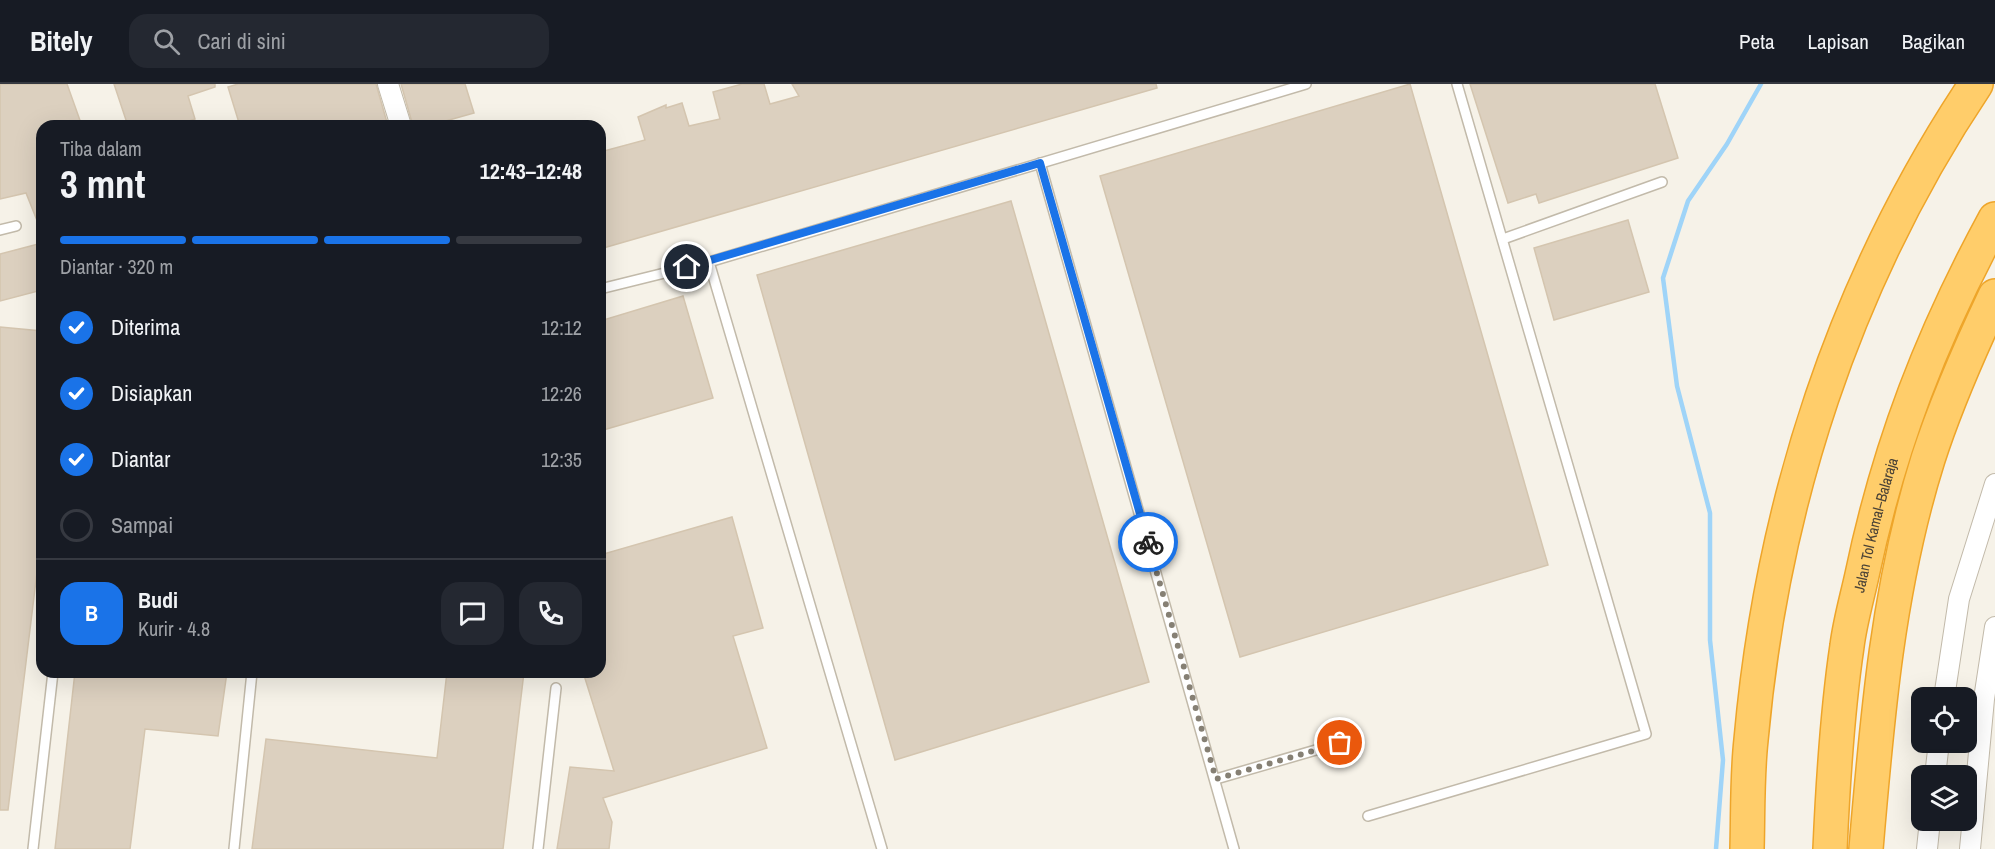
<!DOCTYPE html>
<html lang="id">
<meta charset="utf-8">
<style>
:root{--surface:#171b24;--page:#242831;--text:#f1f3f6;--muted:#9ea1a6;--line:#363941;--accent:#1a73e8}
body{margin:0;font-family:"Archivo Narrow",sans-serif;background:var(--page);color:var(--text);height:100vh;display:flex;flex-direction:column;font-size:22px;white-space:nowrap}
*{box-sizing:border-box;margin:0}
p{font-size:20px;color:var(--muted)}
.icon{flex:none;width:33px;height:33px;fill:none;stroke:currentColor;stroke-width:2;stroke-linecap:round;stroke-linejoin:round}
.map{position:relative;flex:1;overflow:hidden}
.side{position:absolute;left:36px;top:36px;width:570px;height:558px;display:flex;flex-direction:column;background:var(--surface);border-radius:18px;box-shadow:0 6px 24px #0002}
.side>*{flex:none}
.controls{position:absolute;left:1911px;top:603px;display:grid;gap:12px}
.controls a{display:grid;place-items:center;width:66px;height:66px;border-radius:12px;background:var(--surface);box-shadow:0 6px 24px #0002;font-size:30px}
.pin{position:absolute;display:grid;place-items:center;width:51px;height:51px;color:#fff;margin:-26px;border:3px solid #fff;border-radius:50%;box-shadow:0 2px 6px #0007}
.courier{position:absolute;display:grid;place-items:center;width:60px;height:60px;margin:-30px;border:4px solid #1a73e8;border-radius:50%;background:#fff;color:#222;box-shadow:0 2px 8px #0007}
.headline em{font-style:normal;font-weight:800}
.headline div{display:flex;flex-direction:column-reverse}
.headline{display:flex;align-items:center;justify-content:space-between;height:102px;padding:0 24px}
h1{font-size:39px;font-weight:800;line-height:45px}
.bar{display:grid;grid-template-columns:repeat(4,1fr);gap:9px 6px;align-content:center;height:72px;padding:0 24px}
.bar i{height:8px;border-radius:4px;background:var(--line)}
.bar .on{background:var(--accent)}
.bar p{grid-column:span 4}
.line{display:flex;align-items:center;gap:15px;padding:0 24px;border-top:2px solid var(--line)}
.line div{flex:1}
.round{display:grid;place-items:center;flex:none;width:63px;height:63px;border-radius:18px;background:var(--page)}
ol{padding:0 24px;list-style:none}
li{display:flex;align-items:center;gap:18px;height:66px}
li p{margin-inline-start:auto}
li .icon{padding:6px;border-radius:50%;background:var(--accent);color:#fff;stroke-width:4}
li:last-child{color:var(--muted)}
li i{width:33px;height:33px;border:3px solid var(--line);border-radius:50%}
header{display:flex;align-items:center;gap:36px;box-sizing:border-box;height:84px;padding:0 30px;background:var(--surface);border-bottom:2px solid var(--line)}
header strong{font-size:28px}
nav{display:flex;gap:33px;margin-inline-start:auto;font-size:21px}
.search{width:420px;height:54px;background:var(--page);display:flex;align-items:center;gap:15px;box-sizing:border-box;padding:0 21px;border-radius:18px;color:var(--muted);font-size:22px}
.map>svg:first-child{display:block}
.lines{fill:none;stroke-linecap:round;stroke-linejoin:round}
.stream{stroke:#9fd4f8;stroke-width:4.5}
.building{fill:#dcd0bf;stroke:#d4c5af;stroke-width:1.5}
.lane-casing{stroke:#c2baaa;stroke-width:12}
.street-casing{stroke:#c2baaa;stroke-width:22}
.highway-casing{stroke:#eea52a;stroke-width:36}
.lane{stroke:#fff;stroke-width:9}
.street{stroke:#fff;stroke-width:20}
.highway{stroke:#ffcd6a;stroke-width:33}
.done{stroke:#868074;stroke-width:6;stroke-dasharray:0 10.8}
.route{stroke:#1a73e8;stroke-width:8}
.labels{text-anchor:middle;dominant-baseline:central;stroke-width:4.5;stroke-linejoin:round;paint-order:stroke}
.street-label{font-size:15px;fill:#4a4236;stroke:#fff}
</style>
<header>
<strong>Bitely</strong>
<div class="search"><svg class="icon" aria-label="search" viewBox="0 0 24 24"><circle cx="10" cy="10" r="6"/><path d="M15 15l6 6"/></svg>Cari di sini</div>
<nav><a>Peta</a><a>Lapisan</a><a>Bagikan</a></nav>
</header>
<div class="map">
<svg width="1995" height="765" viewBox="0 0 1995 765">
<rect width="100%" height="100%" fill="#f6f2e8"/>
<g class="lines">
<path class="stream" d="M 1716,765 L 1723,676 L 1710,556 L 1710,429 L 1677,302 L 1663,194 L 1688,117 L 1727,60 L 1761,0"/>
</g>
<g class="building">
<path d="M 0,0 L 67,0 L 82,42 L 42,42 L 42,149 L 26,109 L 0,115 Z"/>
<path d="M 114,0 L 215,0 L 215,3 L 188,12 L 195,35 L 175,42 L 128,42 Z"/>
<path d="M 238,0 L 376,0 L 388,42 L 240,42 L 228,3 Z"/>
<path d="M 401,0 L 465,0 L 474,29 L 428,42 L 413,42 Z"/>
<path d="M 742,0 L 764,0 L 770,20 L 799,12 L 792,0 L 1156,0 L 1157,4 L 600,165 L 600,68 L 645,56 L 638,33 L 666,21 L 666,24 L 682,19 L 689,42 L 720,35 L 713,8 Z"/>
<path d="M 1410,0 L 1548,481 L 1240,573 L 1100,92 Z"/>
<path d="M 1470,0 L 1655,0 L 1678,74 L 1539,119 L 1536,110 L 1508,119 Z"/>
<path d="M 1011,117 L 1149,598 L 895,676 L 757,191 Z"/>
<path d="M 1628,136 L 1649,208 L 1554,236 L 1534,164 Z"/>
<path d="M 42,159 L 42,206 L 0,217 L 0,170 Z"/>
<path d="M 683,212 L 713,314 L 600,347 L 600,237 Z"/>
<path d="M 0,243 L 42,247 L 42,447 L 8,726 L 0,726 Z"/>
<path d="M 732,433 L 763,544 L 733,552 L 767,664 L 603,714 L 612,738 L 609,765 L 557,765 L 570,683 L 614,687 L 583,588 L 600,588 L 600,471 Z"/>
<path d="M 75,588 L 227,588 L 218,652 L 145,645 L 130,765 L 55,765 Z"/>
<path d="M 447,588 L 524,588 L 503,765 L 252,765 L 266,655 L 437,674 Z"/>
</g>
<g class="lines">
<defs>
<g id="lane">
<path d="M 1040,79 L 1234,765"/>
<path d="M 0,146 L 16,142"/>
<path d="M 1503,155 L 1662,98"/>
<path d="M 709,178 L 882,765"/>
<path d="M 600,205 L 709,178 L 1306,0"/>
<path d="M 1216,695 L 1340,659"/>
<path d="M 1368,732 L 1646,650 L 1457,0"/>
<path d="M 33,765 L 53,588"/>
<path d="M 234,765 L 252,588"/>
<path d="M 538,765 L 556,604"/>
</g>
<g id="street">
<path d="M 388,0 L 401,42"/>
<path d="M 1944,614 L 1959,515 L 1995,400"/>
<path d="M 1935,692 L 1939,658"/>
<path d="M 1927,765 L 1930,736"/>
<path d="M 1970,765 L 1984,615 L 1995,543"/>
</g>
<g id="highway">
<path d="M 1747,765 C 1748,729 1747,692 1751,656 C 1772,421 1844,197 1976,0"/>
<path id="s1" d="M 1830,765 C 1833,697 1837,629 1847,562 C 1850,538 1857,514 1862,491 C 1889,362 1932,251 1995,135"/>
<path d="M 1866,765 C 1877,634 1888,502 1928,375 C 1946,319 1970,265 1995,212"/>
</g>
</defs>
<use href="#lane" class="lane-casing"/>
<use href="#street" class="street-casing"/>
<use href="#highway" class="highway-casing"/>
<use href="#lane" class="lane"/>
<use href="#street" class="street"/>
<use href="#highway" class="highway"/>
</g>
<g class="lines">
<path class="done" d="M 1148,458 L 1216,695 L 1340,659"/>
<path class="route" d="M 687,183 L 1040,79 L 1148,458"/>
</g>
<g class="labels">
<g class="street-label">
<text stroke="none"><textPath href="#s1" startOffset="328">Jalan Tol Kamal–Balaraja</textPath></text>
</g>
</g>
</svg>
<div class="controls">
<a><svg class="icon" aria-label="locate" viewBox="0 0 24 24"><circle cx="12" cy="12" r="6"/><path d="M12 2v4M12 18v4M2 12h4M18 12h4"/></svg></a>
<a><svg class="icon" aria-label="layers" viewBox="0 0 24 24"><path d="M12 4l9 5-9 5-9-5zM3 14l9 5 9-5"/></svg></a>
</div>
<div class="pin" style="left:1340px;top:659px;background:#ea580c"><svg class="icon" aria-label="bag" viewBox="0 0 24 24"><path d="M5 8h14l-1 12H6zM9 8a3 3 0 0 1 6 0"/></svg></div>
<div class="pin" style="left:687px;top:183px;background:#1f2937"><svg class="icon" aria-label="home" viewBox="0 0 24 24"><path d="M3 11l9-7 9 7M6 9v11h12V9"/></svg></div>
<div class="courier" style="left:1148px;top:458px"><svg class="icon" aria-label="bike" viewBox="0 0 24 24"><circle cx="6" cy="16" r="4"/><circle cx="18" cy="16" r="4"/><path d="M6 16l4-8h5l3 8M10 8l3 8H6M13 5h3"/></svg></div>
<section class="side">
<div class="headline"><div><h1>3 mnt</h1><p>Tiba dalam</p></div><em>12:43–12:48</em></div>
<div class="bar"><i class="on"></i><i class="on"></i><i class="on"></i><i></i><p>Diantar · 320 m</p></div>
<ol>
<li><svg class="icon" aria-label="check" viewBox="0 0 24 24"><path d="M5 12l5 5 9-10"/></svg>Diterima<p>12:12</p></li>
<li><svg class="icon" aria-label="check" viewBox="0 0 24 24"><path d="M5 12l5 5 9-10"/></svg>Disiapkan<p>12:26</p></li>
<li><svg class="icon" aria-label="check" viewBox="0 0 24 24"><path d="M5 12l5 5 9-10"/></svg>Diantar<p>12:35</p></li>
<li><i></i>Sampai</li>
</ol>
<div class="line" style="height:108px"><b class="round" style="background:var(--accent);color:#fff">B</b><div><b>Budi</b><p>Kurir · 4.8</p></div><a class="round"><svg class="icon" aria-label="chat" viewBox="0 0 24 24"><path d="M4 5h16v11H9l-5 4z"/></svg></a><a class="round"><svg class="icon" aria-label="phone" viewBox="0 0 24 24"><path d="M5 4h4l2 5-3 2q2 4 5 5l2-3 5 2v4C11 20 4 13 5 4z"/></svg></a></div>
</section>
</div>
